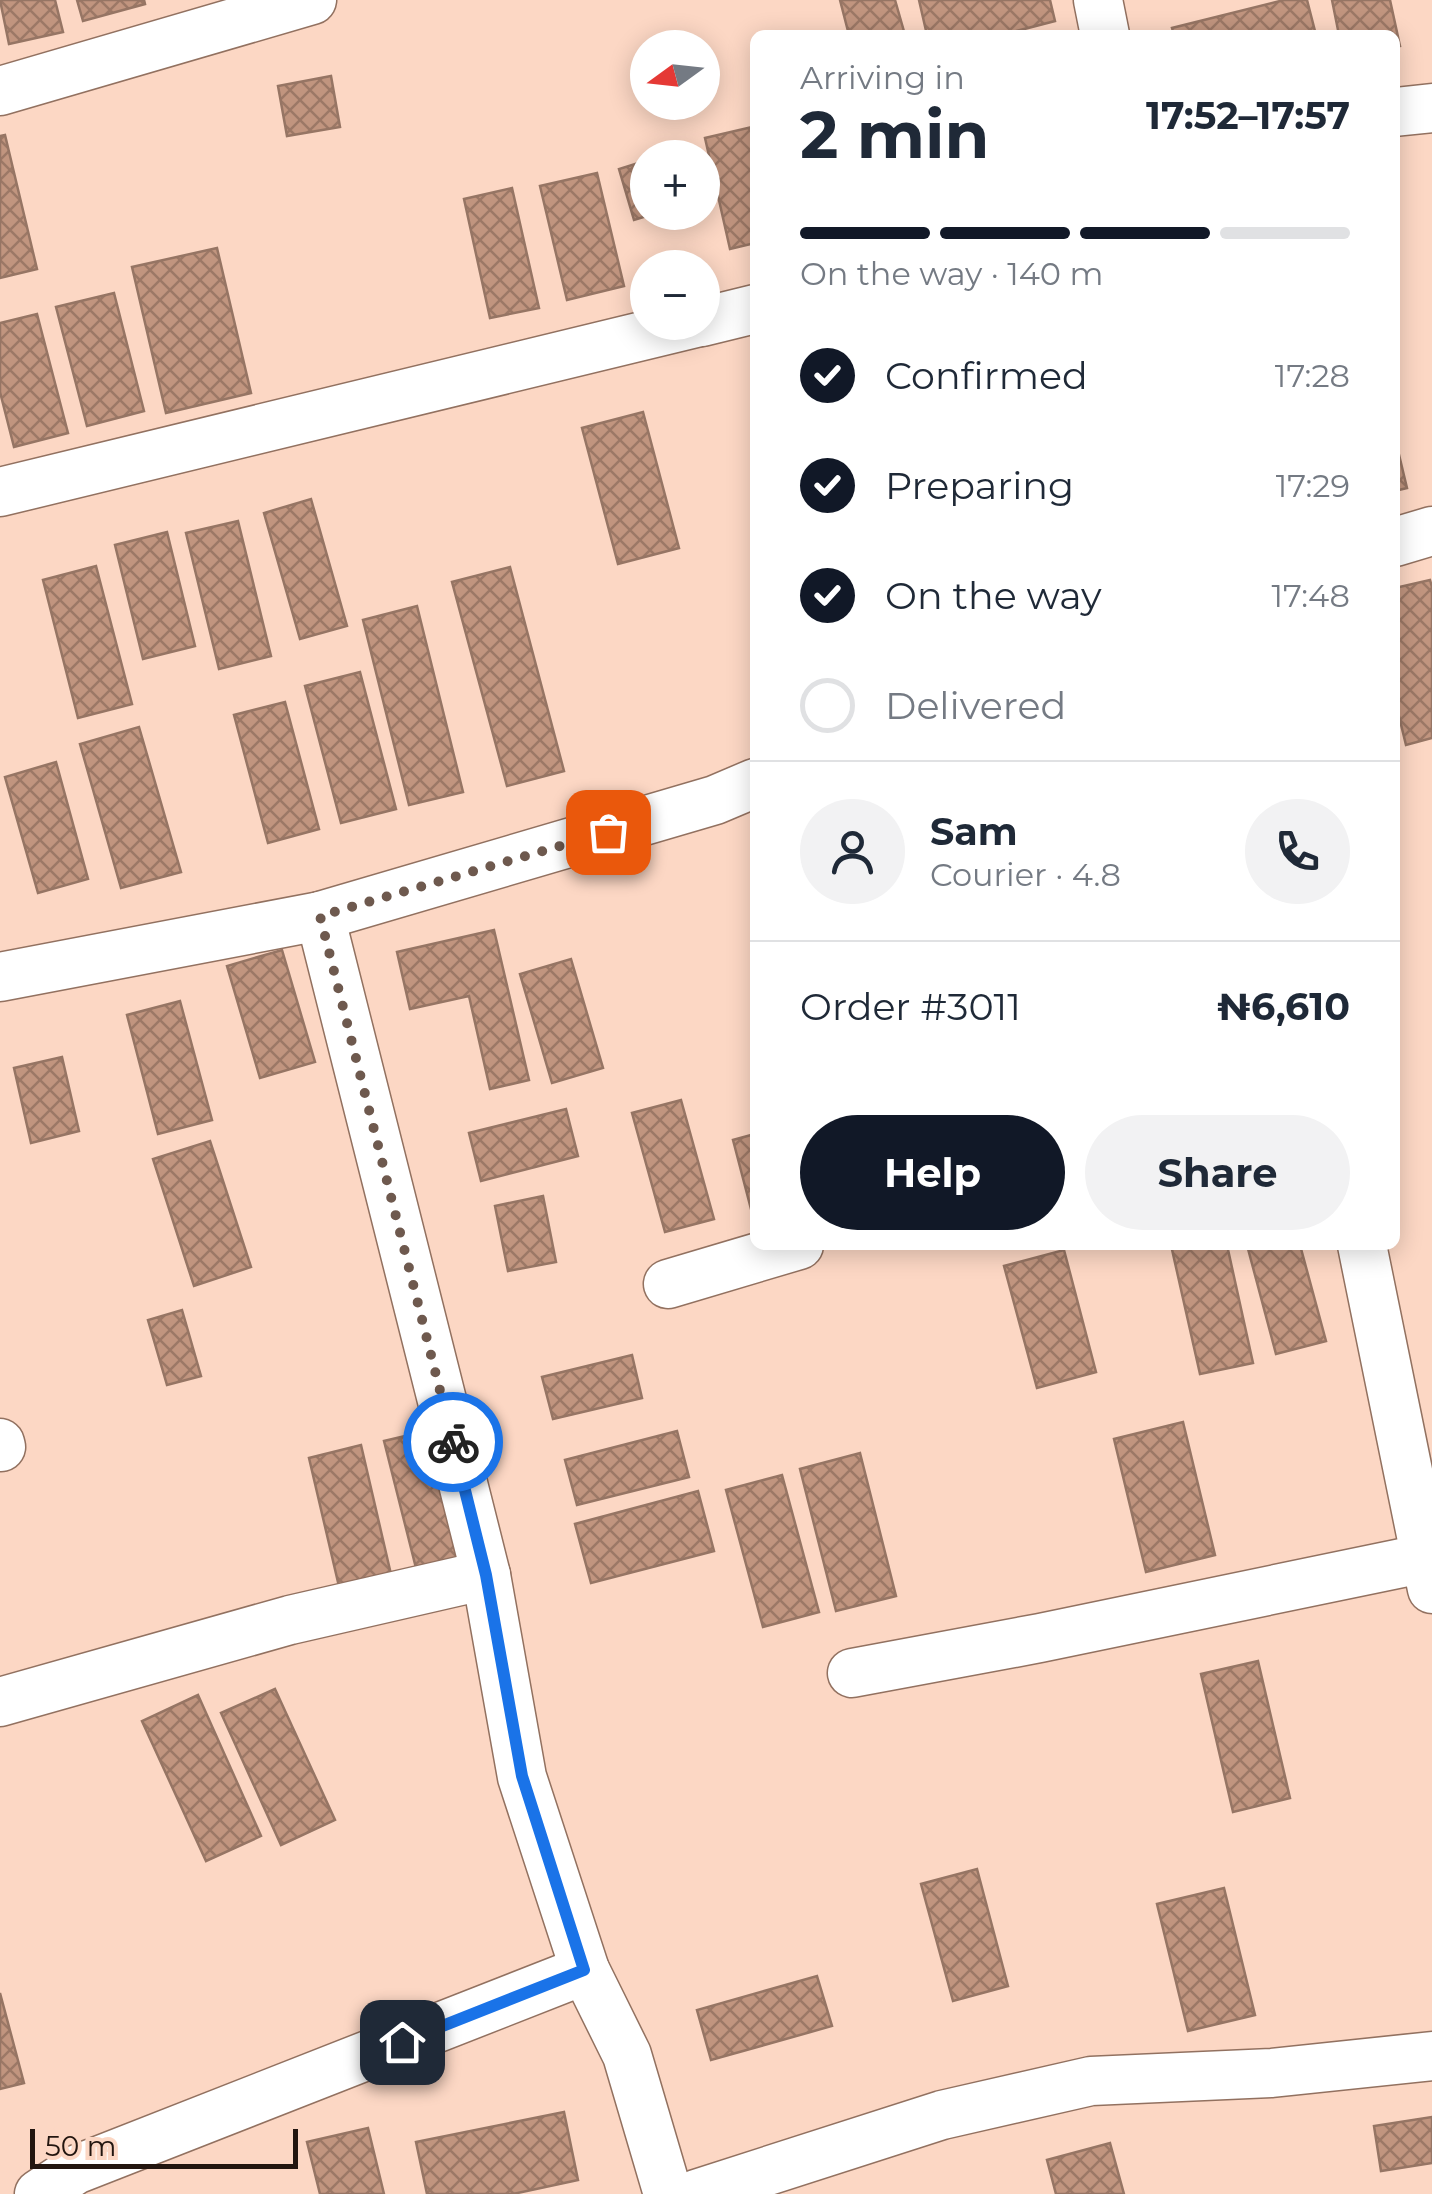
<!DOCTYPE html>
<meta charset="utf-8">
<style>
:root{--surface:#fff;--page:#f2f2f3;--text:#1f2937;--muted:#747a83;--line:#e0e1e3;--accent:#111827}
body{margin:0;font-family:Montserrat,sans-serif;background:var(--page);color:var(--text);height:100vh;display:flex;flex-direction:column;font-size:38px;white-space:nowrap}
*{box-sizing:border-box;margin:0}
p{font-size:32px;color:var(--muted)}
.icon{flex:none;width:55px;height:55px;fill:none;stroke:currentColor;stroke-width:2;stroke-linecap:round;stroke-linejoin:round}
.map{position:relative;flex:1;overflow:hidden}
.sheet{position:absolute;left:750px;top:30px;width:650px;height:1220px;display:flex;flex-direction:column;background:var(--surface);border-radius:15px;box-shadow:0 5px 25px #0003}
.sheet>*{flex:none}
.needle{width:65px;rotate:255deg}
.buttons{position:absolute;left:630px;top:30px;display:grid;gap:20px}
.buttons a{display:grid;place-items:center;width:90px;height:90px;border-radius:50%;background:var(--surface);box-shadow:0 5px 25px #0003;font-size:50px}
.scale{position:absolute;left:30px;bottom:25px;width:268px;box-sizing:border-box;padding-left:10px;border:5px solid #22150f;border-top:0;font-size:28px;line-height:35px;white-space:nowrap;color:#22150f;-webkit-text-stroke:8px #fcd7c4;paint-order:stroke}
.pin{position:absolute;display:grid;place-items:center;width:85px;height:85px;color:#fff;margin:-42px;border-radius:20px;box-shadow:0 5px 15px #0006}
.courier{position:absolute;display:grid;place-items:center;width:100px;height:100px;margin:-50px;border:8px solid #1a73e8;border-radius:50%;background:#fff;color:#222;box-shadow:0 2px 12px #0007}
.summary em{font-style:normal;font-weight:700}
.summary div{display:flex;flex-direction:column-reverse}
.summary{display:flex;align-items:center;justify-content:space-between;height:170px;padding:0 50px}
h1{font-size:65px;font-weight:700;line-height:75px}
.bar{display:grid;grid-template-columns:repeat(4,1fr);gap:15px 10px;align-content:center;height:120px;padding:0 50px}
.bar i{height:12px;border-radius:8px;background:var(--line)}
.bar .current{background:var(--accent)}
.bar p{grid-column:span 4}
.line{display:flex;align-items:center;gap:25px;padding:0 50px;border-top:2px solid var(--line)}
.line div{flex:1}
.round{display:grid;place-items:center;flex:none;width:105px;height:105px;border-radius:52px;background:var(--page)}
ol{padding:0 50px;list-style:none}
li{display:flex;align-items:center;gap:30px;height:110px}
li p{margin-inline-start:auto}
li .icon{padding:10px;border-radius:50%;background:var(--accent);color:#fff;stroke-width:4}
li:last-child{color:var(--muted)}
li i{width:55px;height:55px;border:5px solid var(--line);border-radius:50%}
.primary-button{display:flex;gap:20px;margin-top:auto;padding:20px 50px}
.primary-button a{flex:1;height:115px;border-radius:60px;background:var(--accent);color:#fff;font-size:40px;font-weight:700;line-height:115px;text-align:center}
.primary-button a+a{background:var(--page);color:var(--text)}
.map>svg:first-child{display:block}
.building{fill:url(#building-cross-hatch);stroke:#967564;stroke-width:2.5}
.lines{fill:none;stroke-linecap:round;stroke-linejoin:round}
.minor-casing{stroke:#927160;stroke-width:51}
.minor{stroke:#fff;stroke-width:48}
.done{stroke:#6e594e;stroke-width:10;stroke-dasharray:0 18}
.route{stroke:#1a73e8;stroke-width:12}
</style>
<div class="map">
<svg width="1432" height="2194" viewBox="0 0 1432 2194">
<defs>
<pattern id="building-cross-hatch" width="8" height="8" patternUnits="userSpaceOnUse" patternTransform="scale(2.5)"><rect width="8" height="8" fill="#c1957f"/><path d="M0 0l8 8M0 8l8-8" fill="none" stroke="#9c7866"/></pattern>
</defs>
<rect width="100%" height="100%" fill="#fcd7c4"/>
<g class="building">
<path d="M 0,0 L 55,0 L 63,32 L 9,44 Z"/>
<path d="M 77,0 L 144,0 L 145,4 L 83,21 Z"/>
<path d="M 840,0 L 895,0 L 905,35 L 849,35 Z"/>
<path d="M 919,0 L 1050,0 L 1055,21 L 1001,35 L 927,35 Z"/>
<path d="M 1284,0 L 1307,0 L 1316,35 L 1174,35 L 1172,28 Z"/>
<path d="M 1332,0 L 1390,0 L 1400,46 L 1395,47 L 1395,35 L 1339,35 Z"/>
<path d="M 331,76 L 340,127 L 287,136 L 278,86 Z"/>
<path d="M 752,127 L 755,141 L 755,243 L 730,249 L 705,138 Z"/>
<path d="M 5,135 L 37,269 L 0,278 L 0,136 Z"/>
<path d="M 648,160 L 648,212 L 660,212 L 634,220 L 619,169 Z"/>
<path d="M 597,173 L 624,286 L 567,300 L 540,186 Z"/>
<path d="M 512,188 L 539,308 L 490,318 L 464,199 Z"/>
<path d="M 217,248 L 251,393 L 166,413 L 132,267 Z"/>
<path d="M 114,293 L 144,411 L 87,426 L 56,307 Z"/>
<path d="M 37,314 L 68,433 L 14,447 L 0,392 L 0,323 Z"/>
<path d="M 643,412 L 679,548 L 618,564 L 582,428 Z"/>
<path d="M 1395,438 L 1407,488 L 1395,491 Z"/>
<path d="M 311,499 L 347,626 L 300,639 L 264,513 Z"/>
<path d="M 238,521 L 271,656 L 219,669 L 186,533 Z"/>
<path d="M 167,532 L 195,646 L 143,659 L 115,545 Z"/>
<path d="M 96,566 L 132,704 L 78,718 L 43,580 Z"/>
<path d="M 510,567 L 564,771 L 507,786 L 452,582 Z"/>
<path d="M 1430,580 L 1432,587 L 1432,738 L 1406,745 L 1395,700 L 1395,588 Z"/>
<path d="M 417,606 L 463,792 L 409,805 L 363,620 Z"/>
<path d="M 360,672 L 396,809 L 341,823 L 305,686 Z"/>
<path d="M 285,702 L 319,829 L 268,843 L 234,715 Z"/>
<path d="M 139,727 L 181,872 L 121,888 L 80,744 Z"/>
<path d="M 56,762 L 88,879 L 38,893 L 5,777 Z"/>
<path d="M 494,930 L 529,1080 L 490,1089 L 469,996 L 410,1009 L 397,952 Z"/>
<path d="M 282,950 L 315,1062 L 260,1078 L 227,966 Z"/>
<path d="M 571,959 L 603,1068 L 552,1083 L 520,974 Z"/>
<path d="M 180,1001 L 212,1120 L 158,1134 L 127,1015 Z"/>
<path d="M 62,1057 L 79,1131 L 31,1143 L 14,1068 Z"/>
<path d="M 681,1100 L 714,1219 L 665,1232 L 632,1113 Z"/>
<path d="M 566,1109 L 578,1156 L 481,1181 L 469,1133 Z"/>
<path d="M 755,1134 L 755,1212 L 752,1213 L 733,1140 Z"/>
<path d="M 210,1141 L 251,1267 L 194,1286 L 153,1159 Z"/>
<path d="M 543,1196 L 556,1262 L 508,1271 L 495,1206 Z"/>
<path d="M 1171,1245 L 1227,1245 L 1253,1363 L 1200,1374 Z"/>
<path d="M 1247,1245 L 1300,1245 L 1326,1341 L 1276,1354 Z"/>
<path d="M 1064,1250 L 1096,1372 L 1037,1388 L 1004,1266 Z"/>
<path d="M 182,1310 L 201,1376 L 167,1385 L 148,1320 Z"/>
<path d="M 632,1355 L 642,1398 L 553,1419 L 542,1377 Z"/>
<path d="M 1183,1422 L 1215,1555 L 1146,1572 L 1114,1439 Z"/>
<path d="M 435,1429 L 468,1559 L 417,1572 L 384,1441 Z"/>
<path d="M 677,1431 L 689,1477 L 577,1505 L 565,1460 Z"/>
<path d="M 361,1445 L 393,1583 L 341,1595 L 309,1458 Z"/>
<path d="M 860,1453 L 896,1596 L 836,1611 L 800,1469 Z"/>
<path d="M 782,1475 L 819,1612 L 763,1627 L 726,1490 Z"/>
<path d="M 698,1491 L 714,1551 L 591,1583 L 575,1524 Z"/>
<path d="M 1258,1661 L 1290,1798 L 1233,1812 L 1201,1674 Z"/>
<path d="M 275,1689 L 335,1820 L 281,1845 L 221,1713 Z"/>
<path d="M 198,1695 L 261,1836 L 206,1861 L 142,1721 Z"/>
<path d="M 977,1869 L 1008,1986 L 953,2001 L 921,1884 Z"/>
<path d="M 1224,1888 L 1255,2015 L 1188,2031 L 1157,1904 Z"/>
<path d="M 817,1976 L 832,2026 L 711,2060 L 697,2010 Z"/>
<path d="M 0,1993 L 24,2083 L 0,2089 Z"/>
<path d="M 564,2112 L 578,2180 L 513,2194 L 427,2194 L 416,2142 Z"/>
<path d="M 1432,2117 L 1432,2163 L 1381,2171 L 1374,2126 Z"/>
<path d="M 368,2128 L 384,2194 L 320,2194 L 307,2142 Z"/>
<path d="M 1110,2143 L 1124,2194 L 1056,2194 L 1047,2160 Z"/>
</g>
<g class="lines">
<defs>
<g id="minor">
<path d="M 1098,0 L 1105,35"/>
<path d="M 0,91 L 312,0"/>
<path d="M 1395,112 L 1432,108"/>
<path d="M 702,322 L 755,309"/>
<path d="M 0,492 L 700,322"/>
<path d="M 1395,542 L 1432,531"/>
<path d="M 320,916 L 486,1575 L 522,1777 L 585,1970 L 627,2055 L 668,2194"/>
<path d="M 0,977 L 320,916 L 715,800 L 755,783"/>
<path d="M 1362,1245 L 1432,1589"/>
<path d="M 668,1284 L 799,1245"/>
<path d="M 0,1443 L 1,1447"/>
<path d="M 852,1673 L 1040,1638 L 1426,1558"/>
<path d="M 0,1702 L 290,1620 L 486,1575"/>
<path d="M 39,2194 L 75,2170 L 585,1970"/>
<path d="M 696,2194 L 942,2115 L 1091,2081 L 1272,2073 L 1432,2056"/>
</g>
</defs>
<use href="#minor" class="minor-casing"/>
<use href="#minor" class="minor"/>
</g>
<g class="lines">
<path class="done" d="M 453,1442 L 320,916 L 608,832"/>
<path class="route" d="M 402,2042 L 584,1970 L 522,1776 L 486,1575 L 453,1442"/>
</g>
</svg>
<div class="buttons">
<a><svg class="needle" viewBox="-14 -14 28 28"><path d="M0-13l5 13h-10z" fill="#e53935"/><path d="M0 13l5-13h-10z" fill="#747a83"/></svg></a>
<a>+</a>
<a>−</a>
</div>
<div class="scale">50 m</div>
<div class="pin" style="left:608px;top:832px;background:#ea580c"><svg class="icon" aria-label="bag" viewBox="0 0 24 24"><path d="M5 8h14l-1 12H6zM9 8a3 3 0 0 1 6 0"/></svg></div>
<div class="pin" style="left:402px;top:2042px;background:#1f2937"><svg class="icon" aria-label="home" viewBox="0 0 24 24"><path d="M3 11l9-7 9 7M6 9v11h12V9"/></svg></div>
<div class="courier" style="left:453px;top:1442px"><svg class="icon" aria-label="bike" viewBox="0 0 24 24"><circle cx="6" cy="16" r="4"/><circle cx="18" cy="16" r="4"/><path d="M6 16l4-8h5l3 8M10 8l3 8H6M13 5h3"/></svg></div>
<section class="sheet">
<div class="summary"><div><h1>2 min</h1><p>Arriving in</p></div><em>17:52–17:57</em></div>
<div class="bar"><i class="current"></i><i class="current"></i><i class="current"></i><i></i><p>On the way · 140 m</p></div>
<ol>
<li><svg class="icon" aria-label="check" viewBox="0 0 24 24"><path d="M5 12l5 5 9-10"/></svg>Confirmed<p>17:28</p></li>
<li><svg class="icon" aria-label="check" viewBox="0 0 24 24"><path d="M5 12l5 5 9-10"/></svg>Preparing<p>17:29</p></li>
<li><svg class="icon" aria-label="check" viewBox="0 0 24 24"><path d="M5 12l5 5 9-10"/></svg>On the way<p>17:48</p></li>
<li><i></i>Delivered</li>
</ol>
<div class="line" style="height:180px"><a class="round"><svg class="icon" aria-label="person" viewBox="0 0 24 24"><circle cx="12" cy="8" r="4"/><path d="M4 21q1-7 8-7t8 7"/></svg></a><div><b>Sam</b><p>Courier · 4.8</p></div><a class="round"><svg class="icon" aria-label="phone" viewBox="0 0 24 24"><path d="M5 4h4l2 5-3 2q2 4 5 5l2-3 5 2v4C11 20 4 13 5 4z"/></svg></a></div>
<div class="line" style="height:130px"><div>Order #3011</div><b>₦6,610</b></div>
<div class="primary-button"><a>Help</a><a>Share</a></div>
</section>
</div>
